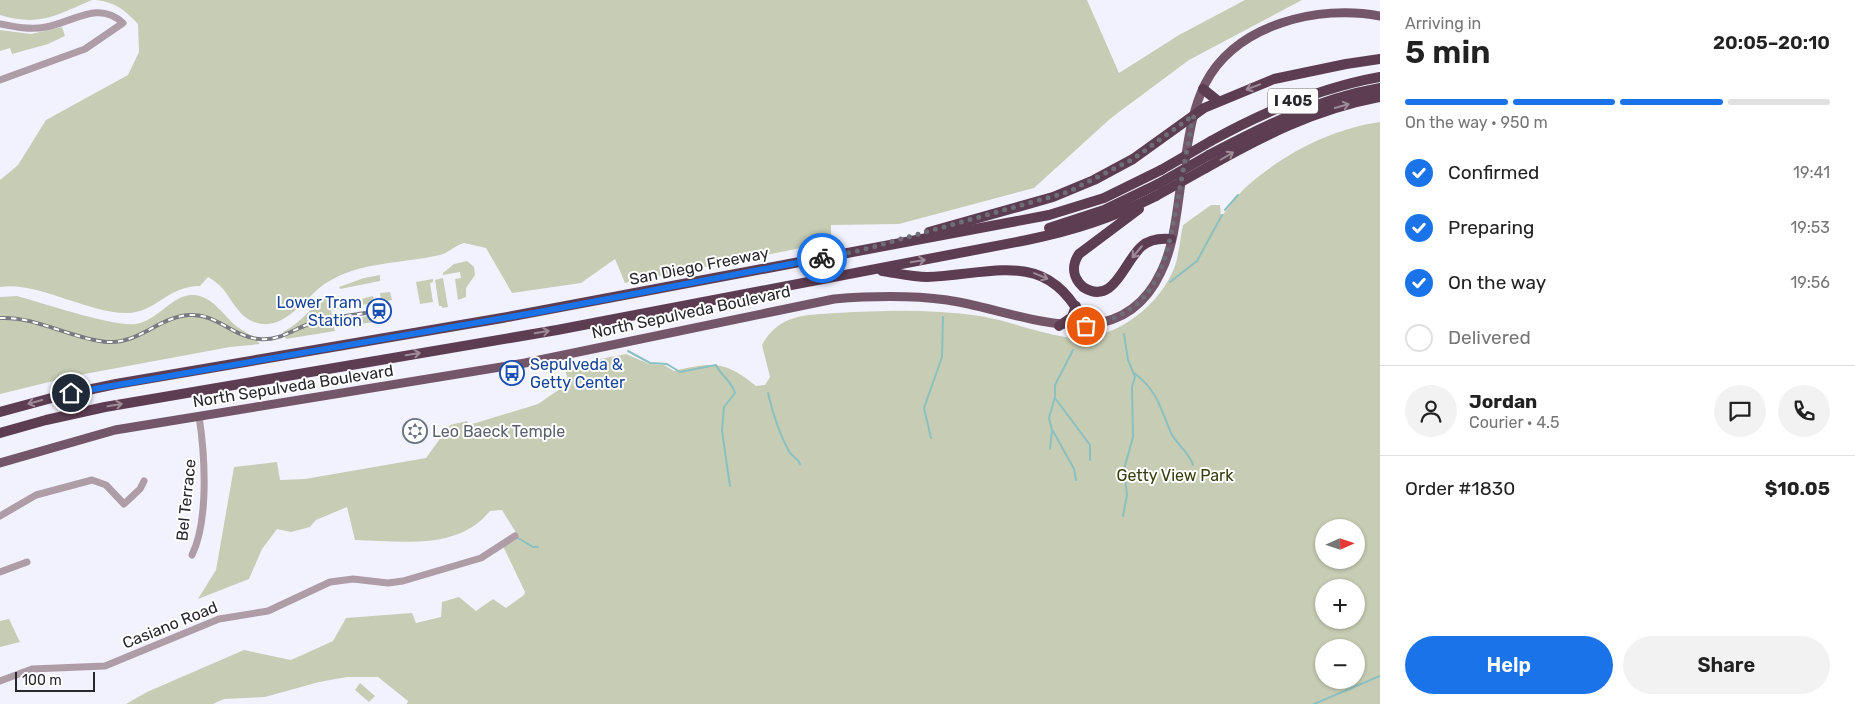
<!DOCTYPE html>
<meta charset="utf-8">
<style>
:root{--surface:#fff;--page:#f2f2f2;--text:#222;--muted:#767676;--line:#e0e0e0;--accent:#1a73e8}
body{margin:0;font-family:Rubik,sans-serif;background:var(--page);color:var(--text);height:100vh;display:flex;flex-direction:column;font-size:19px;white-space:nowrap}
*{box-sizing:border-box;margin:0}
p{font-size:16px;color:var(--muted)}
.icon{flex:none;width:28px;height:28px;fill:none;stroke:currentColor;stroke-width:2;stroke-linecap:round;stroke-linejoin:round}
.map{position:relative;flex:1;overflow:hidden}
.side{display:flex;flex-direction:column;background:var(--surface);width:475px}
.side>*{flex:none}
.needle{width:32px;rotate:87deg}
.buttons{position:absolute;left:1315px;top:519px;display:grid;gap:10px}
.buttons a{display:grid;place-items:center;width:50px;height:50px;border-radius:50%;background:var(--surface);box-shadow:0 1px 4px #0004;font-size:25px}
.scale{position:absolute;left:15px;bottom:12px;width:80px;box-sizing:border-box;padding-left:5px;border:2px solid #27272c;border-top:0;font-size:14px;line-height:18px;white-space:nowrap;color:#27272c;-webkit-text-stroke:4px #fff;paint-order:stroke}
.pin{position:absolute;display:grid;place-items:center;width:42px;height:42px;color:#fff;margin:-21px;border:2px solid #fff;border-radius:50%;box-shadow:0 1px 5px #0007}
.courier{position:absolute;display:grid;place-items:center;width:50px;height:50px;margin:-25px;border:4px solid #1a73e8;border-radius:50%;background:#fff;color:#222;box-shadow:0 1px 6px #0007}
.overview em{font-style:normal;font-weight:600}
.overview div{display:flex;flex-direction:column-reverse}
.overview{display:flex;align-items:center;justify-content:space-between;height:85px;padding:0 25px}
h1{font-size:32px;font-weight:600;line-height:38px}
.bar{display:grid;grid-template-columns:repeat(4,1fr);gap:8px 5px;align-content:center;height:60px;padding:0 25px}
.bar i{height:6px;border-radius:4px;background:var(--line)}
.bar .on{background:var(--accent)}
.bar p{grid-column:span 4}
.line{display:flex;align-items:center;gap:12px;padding:0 25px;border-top:1px solid var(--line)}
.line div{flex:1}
.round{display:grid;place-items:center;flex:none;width:52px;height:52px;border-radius:26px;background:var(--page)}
ol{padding:0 25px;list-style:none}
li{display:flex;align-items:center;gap:15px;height:55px}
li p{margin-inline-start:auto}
li .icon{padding:5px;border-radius:50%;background:var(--accent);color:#fff;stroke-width:4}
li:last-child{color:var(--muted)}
li i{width:28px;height:28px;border:2px solid var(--line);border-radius:50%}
.primary-button{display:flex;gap:10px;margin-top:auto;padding:10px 25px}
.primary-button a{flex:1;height:58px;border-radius:30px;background:var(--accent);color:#fff;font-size:20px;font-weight:600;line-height:58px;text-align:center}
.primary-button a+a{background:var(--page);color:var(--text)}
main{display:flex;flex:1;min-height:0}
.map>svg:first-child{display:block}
.green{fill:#c7cdb4;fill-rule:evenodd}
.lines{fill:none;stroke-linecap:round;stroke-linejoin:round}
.stream{stroke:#8bc0c0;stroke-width:2}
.minor{stroke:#ae9da7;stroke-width:7}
.major{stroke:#735668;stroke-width:9}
.highway{stroke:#5d3d52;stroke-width:10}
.rail-casing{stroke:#797981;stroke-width:4}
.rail{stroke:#fff;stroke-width:2;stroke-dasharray:5.5;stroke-linecap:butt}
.highway-bridge{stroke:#5d3d52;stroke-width:10}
.oneway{stroke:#9e8b97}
.done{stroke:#6e6e76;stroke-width:5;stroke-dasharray:0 9}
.route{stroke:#1a73e8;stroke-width:6}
.labels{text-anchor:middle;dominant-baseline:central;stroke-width:4;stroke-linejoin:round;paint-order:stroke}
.shield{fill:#fff;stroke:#68686b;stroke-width:1}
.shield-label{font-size:15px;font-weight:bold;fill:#27272c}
.street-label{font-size:16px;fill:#27272c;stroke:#fff}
.transit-label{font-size:16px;fill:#164399;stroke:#fff;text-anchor:end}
.worship-label{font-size:16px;fill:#5b616d;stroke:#fff;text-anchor:start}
.park-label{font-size:16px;fill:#363d0e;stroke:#fff}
</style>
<main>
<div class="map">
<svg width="1380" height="704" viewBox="0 0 1380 704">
<rect width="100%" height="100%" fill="#f2f2ff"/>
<g class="green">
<path d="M 0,0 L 92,0 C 57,15 39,27 0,15 Z"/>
<path d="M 96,0 L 1087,0 L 1119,73 L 1179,35 L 1245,0 L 1302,0 L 1189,60 L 1111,118 L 1034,188 L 899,224 L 831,225 L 831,242 L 625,283 L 615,259 L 581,283 L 512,293 L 486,248 L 464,243 C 455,245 449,253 440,255 C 401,264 361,261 326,283 C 305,297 285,331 257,323 C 239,318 233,301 223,289 C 219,284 213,280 208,277 L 200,286 C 167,286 156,313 127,313 C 89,314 38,281 0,287 L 0,180 L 18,165 L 46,120 L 128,75 L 139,52 L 138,24 C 125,10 115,2 96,0 Z"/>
<path d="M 62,27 L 65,36 L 48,44 L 12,54 L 10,48 L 0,51 L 0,30 L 31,34 Z"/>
<path d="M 1380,122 L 1380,704 L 407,704 L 408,701 L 378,677 L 347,677 L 319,682 L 265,697 L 224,699 L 213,704 L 126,704 L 147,692 L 244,650 L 291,660 L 333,641 L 346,618 L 412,613 L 416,623 L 441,617 L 442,602 L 459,597 L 476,611 L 493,599 L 506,608 L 524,595 L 525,592 L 502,544 L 515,534 L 515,531 L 502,510 L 490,511 C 458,551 400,541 355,540 L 347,507 L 316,520 L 310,527 L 291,532 L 277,529 L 262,549 L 249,579 L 198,599 L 216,570 L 234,467 L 277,462 L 280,480 L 305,479 L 426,458 L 450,425 L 467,421 L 469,425 L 538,404 L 569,383 L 564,366 L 626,354 L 649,364 L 664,365 L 674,371 C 711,362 725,360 756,386 L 765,385 L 770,377 L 762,345 C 779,314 805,315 837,313 C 885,310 932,309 980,316 C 1009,321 1036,332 1065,337 C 1111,344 1159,308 1175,266 C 1179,254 1180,238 1183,225 L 1211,205 L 1220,205 L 1221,216 C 1231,207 1236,196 1246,187 C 1283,154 1331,129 1380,122 ZM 1324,528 L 1356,528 L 1356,560 L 1324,560 ZM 1324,588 L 1356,588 L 1356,620 L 1324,620 ZM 1324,648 L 1356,648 L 1356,680 L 1324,680 Z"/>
<path d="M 467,261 L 474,267 L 475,275 L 466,288 L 466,297 L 458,300 L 455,279 L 461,278 L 460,272 L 443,275 L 443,273 L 454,264 Z"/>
<path d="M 380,275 L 380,281 L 340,289 L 339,287 L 364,278 Z"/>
<path d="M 443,278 L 448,307 L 442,308 L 442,306 L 439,306 L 435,280 Z"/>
<path d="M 433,279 L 433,282 L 430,283 L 433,302 L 420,304 L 416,282 Z"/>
<path d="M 390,292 L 392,300 L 331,310 L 333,322 L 391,312 L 391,317 L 376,320 L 376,322 L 334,327 L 335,331 L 286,339 L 283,332 C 301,323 312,306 328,295 L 331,308 L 344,305 L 343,299 L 353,298 L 355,304 L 362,303 L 361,299 L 373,296 L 374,301 L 381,300 L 380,293 Z"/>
<path d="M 17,296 C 43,303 113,327 136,324 C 154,321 166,304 182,297 C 209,287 222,316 239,328 C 248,334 253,335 260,344 L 230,347 L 74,376 L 0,394 L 0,297 Z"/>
<path d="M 9,619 L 20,642 L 0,647 L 0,621 Z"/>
<path d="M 360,683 L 375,696 L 369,702 L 355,690 Z"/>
</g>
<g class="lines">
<g class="stream">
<path d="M 1225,210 L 1238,195"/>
<path d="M 1170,282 L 1197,261 L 1222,215"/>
<path d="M 628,351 L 650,363 L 667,364 L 680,372 L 716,365 C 721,376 732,381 735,393 L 724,407 L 722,431 L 730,486"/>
<path d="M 1134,373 C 1158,391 1160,408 1171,433 C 1177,445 1189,452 1193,465"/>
<path d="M 768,393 C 773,414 779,434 790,453 C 793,457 798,458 800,464"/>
<path d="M 1055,398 L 1090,445 L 1090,460"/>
<path d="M 1053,431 L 1074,469 L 1076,480"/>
<path d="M 931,438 L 924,408 L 942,357 L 943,317"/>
<path d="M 1050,449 L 1052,430 L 1049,418 L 1055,397 L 1055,385 L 1073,350"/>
<path d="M 1123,516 L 1127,495 L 1124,469 L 1133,437 L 1132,387 L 1135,377 L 1128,360 L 1124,334"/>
<path d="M 518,538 L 533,547 L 538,547"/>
<path d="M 1314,704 L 1380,676"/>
</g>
<g class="minor">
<path d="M 0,24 C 15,27 30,30 46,27 C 74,22 98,0 123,23 L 85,49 L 0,80"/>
<path d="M 0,516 L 36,495 L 92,480 L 106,485 L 124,504 L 140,489 L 144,481"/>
<path d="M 192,555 C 209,520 205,455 199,416"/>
<path d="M 0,572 L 27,562"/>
<path d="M 0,681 L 32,669 L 105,666 L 219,619 L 268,611 L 330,582 L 353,579 L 388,583 L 403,581 L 481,558 L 515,536"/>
</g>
<g class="major">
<path d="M 1185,161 C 1189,135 1193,108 1205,84 C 1236,24 1319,4 1380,16"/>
<path d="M 0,463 L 115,430 L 525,363 L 834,299 C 871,296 909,295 947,300 C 1018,310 1118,364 1161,272 C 1175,244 1177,207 1182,176"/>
</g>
<g class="highway">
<path d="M 1203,89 L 1218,101"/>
<path d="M 1211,141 C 1265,111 1319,88 1380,77"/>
<path d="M 1209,155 C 1264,126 1318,99 1380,88"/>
<path d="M 1206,168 C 1262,136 1316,109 1380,97"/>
<path d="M 1139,209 L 1079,254 C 1071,266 1073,278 1083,287 C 1114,307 1124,261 1142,246 C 1150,239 1160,238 1171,239"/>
<path d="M 1049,228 L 1104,210 L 1158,184"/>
<path d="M 929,232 L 1053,197 L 1094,180 L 1133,159 L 1204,108 L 1274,79 L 1346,64 L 1380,59"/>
<path d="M 882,271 C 896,273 913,277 927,277 C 997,274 1049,247 1086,326"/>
<path d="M 1059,326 L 1072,317 L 1076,306"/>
<path d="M 0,412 L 59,396 L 116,384 L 502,318 L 1049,215 L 1104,198 L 1161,170"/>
<path d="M 0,433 L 46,420 L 105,407 L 557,330 L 1027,240 C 1075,230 1112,218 1156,196"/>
</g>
<defs>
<path id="rail" d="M 0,318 C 35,316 72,339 107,342 C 139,344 159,317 189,315 C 216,313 233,337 259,339 C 279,341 292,330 309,324 C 327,318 347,316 365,313"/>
</defs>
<use href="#rail" class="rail-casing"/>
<use href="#rail" class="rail"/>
<g class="highway-bridge">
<path d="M 1161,170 L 1211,141"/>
<path d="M 1158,184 L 1209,155"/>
<path d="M 1156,196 L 1206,168"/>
</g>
</g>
<defs><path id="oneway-shaft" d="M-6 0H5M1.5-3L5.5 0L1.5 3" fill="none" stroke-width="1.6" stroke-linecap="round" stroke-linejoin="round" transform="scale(1.25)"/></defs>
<g class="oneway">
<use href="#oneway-shaft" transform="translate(1253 87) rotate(159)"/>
<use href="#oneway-shaft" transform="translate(1342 106) rotate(-16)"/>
<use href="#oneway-shaft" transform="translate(1227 156) rotate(-30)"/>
<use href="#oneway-shaft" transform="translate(1137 252) rotate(130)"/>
<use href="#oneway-shaft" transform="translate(918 261) rotate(-10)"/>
<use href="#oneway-shaft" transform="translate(1041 276) rotate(23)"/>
<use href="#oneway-shaft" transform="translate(542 332) rotate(-9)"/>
<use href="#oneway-shaft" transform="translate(413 354) rotate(-10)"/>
<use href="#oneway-shaft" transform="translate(35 402) rotate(165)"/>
<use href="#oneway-shaft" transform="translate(115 405) rotate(-10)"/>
</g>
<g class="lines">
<path class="done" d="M 822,258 L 862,250 L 1068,192 L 1133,159 L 1194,115 C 1187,146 1182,178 1176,209 C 1165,269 1155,313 1086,326"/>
<path class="route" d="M 71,393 L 539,312 L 822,258"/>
</g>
<defs>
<symbol id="station-ring" viewBox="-11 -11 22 22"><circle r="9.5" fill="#fff" stroke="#1a4fb4" stroke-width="1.5"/><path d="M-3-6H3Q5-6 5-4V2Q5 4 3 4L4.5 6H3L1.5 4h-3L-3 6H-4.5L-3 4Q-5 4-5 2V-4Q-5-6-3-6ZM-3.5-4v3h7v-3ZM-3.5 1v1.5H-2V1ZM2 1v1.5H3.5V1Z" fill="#1a4fb4"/></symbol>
<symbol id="bus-ring" viewBox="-11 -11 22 22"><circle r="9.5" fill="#fff" stroke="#1a4fb4" stroke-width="1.5"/><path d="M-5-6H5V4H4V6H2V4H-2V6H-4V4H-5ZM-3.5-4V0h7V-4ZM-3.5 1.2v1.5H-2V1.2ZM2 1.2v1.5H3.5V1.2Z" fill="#1a4fb4"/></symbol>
<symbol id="synagogue-ring" viewBox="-11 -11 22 22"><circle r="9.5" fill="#fff" stroke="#6b7280" stroke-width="1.5"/><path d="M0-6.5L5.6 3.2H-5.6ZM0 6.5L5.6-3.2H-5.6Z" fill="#6b7280"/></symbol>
</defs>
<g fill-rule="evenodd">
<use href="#station-ring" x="365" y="297" width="28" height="28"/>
<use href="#bus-ring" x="498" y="359" width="28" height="28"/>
<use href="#synagogue-ring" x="401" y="417" width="28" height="28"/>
</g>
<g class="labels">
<rect class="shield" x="1268" y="88.5" width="50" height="25" rx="4"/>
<g class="shield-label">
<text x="1293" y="101">I 405</text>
</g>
<g class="street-label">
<text transform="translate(699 266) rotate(-11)">San Diego Freeway</text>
<text transform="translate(691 312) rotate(-12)">North Sepulveda Boulevard</text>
<text transform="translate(293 386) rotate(-9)">North Sepulveda Boulevard</text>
<text transform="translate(186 500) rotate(-84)">Bel Terrace</text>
<text transform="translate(170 625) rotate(-22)">Casiano Road</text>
</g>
<g class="transit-label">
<text x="362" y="302">Lower Tram<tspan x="362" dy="18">Station</tspan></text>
<text x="530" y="364" text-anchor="start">Sepulveda &amp;<tspan x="530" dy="18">Getty Center</tspan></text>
</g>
<g class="worship-label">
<text x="432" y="431">Leo Baeck Temple</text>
</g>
<g class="park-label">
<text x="1175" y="475">Getty View Park</text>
</g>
</g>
</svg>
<div class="buttons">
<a><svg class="needle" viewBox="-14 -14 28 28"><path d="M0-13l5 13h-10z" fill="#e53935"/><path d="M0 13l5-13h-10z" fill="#767676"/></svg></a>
<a>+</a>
<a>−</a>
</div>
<div class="scale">100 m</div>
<div class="pin" style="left:1086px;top:326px;background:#ea580c"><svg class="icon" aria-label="bag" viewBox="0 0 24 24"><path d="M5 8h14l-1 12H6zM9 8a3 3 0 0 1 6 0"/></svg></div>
<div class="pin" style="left:71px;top:393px;background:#1f2937"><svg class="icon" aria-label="home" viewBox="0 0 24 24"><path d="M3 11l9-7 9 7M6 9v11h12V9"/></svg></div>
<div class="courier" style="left:822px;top:258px"><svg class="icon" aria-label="bike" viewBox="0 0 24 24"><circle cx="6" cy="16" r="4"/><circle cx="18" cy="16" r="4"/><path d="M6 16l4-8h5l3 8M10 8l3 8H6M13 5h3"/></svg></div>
</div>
<section class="side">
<div class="overview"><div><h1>5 min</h1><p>Arriving in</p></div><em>20:05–20:10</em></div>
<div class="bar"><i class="on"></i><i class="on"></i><i class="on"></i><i></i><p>On the way · 950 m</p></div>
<ol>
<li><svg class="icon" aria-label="check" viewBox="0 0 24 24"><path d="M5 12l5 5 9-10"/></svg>Confirmed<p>19:41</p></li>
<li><svg class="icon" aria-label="check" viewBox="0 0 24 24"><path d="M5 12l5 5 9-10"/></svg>Preparing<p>19:53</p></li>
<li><svg class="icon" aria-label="check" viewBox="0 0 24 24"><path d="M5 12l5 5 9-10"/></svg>On the way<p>19:56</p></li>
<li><i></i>Delivered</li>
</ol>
<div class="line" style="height:90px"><a class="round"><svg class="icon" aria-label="person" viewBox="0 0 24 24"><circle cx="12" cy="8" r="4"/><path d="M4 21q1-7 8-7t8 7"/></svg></a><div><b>Jordan</b><p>Courier · 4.5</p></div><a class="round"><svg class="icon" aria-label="chat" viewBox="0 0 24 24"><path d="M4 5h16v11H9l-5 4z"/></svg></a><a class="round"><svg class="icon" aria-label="phone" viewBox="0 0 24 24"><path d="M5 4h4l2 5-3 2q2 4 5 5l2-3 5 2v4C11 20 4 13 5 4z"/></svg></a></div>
<div class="line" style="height:65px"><div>Order #1830</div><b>$10.05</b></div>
<div class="primary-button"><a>Help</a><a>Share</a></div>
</section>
</main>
